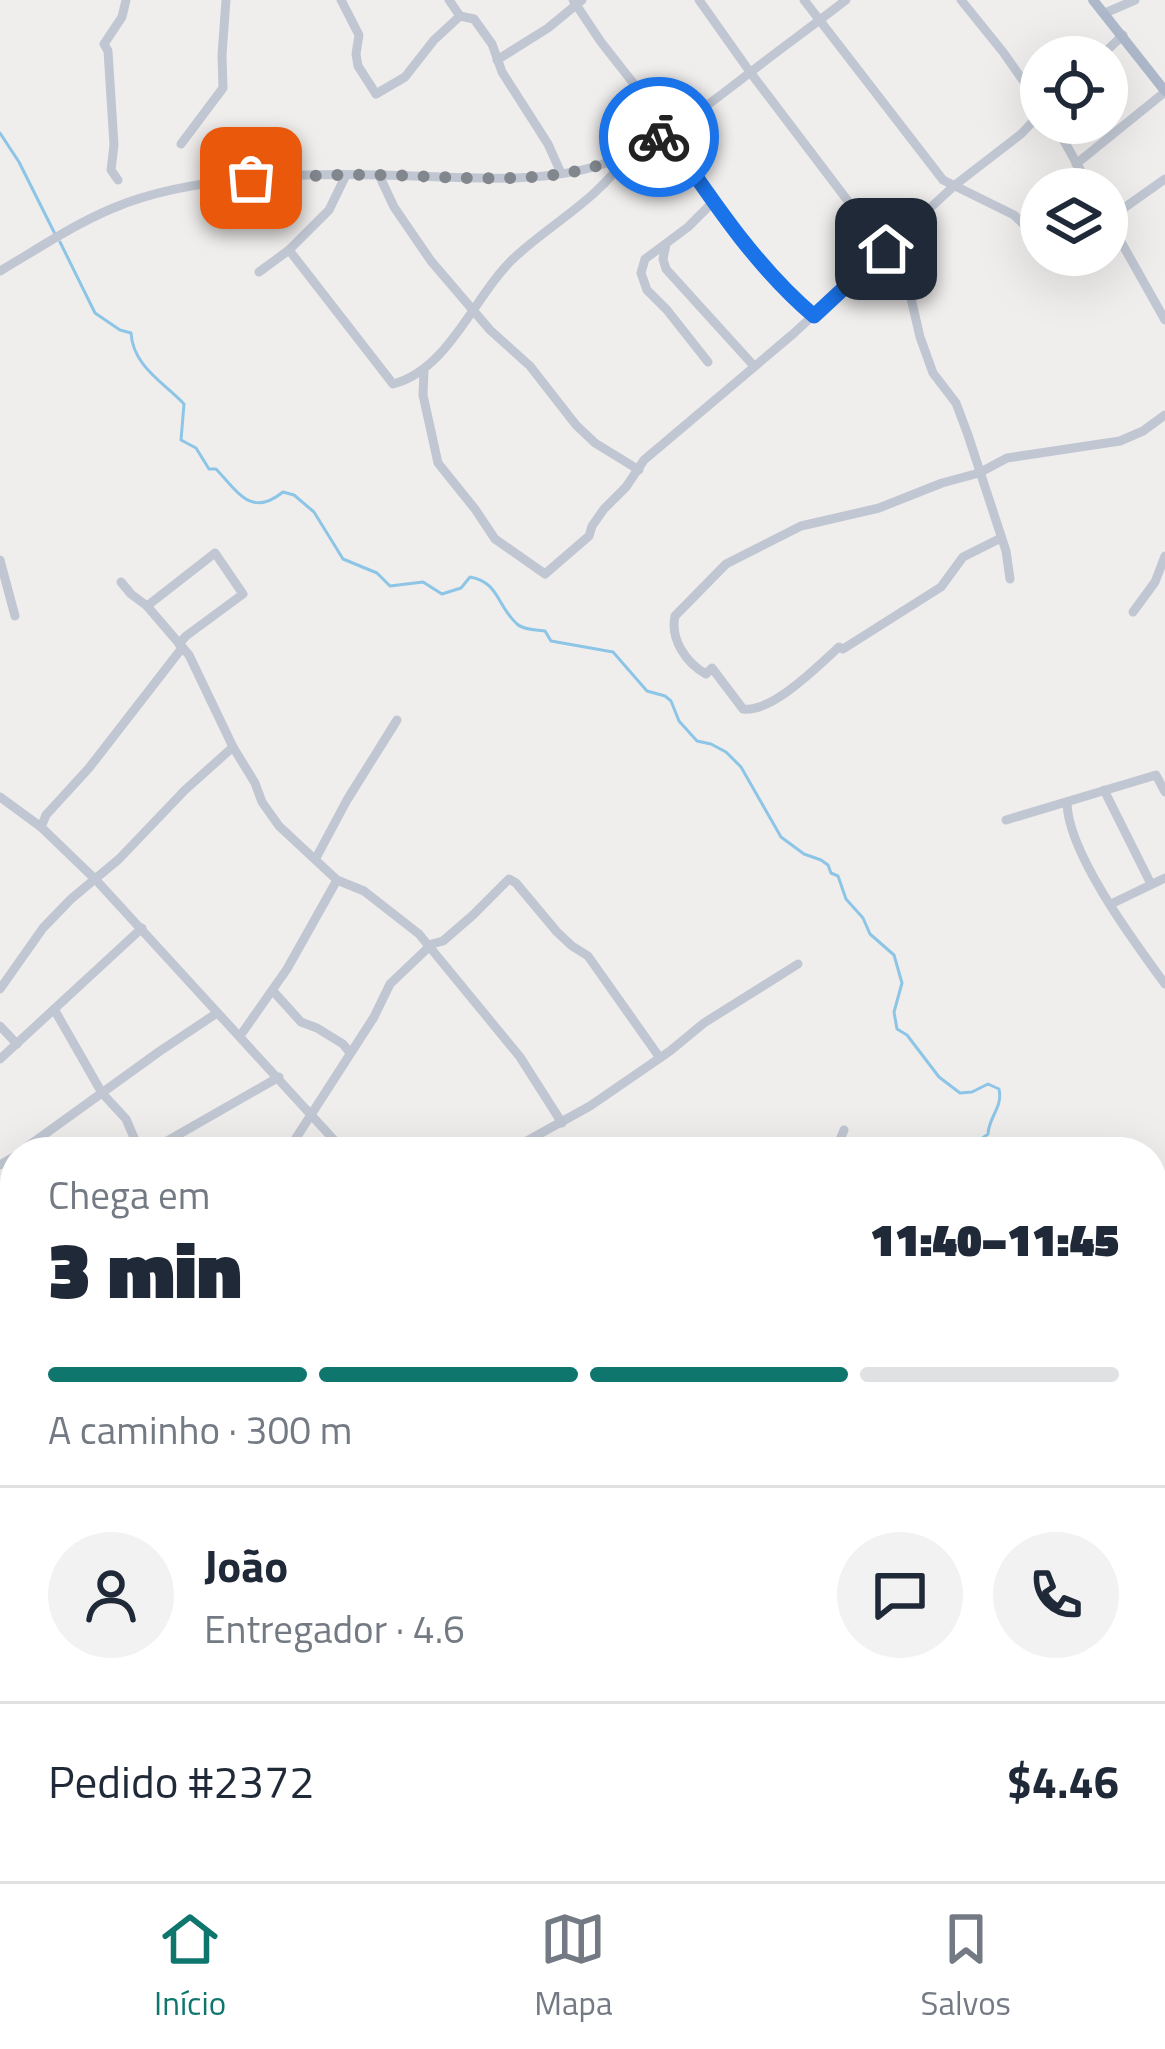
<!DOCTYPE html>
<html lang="pt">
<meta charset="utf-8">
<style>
:root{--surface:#fff;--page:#f2f2f3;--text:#1f2937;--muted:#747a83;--line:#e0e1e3;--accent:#0f766e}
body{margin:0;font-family:"Titillium Web",sans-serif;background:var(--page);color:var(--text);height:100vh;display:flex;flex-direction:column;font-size:45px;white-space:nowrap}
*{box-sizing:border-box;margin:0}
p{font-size:39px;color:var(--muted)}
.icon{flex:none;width:66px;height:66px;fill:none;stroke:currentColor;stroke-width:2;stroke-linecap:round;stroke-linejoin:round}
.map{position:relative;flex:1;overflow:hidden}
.side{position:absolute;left:0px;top:1137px;width:1167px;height:744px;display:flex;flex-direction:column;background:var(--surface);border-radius:48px 48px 0 0;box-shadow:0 12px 48px #0002}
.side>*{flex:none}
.tools{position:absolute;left:1020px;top:36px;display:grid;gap:24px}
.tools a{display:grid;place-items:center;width:108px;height:108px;border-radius:50%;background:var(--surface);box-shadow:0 12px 48px #0002;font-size:60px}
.pin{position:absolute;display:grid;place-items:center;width:102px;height:102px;color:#fff;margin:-51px;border-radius:24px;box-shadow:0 6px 18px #0006}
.courier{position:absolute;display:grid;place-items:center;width:120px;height:120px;margin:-60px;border:9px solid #1a73e8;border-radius:50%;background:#fff;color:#222;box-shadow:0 3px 15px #0007}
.overview em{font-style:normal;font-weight:800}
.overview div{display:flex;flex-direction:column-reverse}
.overview{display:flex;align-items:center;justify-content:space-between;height:204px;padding:0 48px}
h1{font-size:78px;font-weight:800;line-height:90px}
.bar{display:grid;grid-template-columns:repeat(4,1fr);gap:18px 12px;align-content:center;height:144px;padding:0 48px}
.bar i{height:15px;border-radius:9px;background:var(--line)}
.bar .on{background:var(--accent)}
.bar p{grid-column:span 4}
.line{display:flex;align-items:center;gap:30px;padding:0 48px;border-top:3px solid var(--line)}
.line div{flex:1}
.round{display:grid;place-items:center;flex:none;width:126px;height:126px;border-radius:63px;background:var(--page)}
.tab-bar{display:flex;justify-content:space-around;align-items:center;height:168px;border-top:3px solid var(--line);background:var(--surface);font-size:33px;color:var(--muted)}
.tab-bar a{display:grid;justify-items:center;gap:6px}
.tab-bar .on{color:var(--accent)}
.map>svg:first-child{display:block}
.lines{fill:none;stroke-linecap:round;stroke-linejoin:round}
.stream{stroke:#8dc5e6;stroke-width:3}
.minor{stroke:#c1c7d2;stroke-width:9}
.major{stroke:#aeb8cb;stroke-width:10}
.done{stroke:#82868d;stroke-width:12;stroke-dasharray:0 21.6}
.route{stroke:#1a73e8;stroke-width:15}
</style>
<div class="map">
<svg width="1165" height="1881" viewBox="0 0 1165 1881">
<rect width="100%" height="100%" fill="#f0eeed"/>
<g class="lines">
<g class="stream">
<path d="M 0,133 L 19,162 L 55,234"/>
<path d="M 60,242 L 95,313 L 120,330 L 131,333 C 133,366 163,382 184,404 L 181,440 L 196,448 L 209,469 L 216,469 C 238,492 251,518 283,492 L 294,495 L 314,512 L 343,559 L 377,573 L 390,586 L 423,582 L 442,594 L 461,588 L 470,577 C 499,582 497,606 517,624 C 524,630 536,630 545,631 L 551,641 L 613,652 L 647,691 L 665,696 L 671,701 L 679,721 L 697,741 L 711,744 L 726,752 L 741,767 L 781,837 L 804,854 L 821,860 L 828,865 L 831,873 L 838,876 L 846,899 L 863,918 L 870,934 L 894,955 L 902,983 L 894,1012 L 897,1029 L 907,1035 L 939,1077 L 960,1093 L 972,1092 L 988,1084 L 999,1089 C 1003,1108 989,1116 988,1134 L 976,1143 L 978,1152"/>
<path d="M 1152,1247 L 1165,1236"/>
</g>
<g class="minor">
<path d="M 341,0 L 359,35 L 356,54 L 358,66 L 376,94 L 405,77 L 434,40 L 460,16"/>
<path d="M 449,0 L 460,16 L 474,19 L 492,44 L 502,72 L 548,144 L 561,173"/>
<path d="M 573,0 L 601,42 L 645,98 L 714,201 L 792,297 L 814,316"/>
<path d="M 699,0 L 750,72 L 898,267 L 910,294 L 920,337 L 933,373 L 956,403 L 968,435 L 1006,551 L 1010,579"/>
<path d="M 804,0 L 943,180 L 1014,215 L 1027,228 L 1041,233"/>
<path d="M 961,0 L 1003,52 L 1041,106"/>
<path d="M 1105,13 L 1135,0"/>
<path d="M 1100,57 L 1123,35"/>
<path d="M 497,60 L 548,28 L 582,0"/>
<path d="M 1054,123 L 1091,189"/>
<path d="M 181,144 L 223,88 L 222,55 L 226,0"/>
<path d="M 1076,164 L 1165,92"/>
<path d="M 379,175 L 394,207 L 431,261 L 490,330 L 530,366 L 576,425 L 595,443 L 639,470"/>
<path d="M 118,180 L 111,170 L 114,145 L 108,51 L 104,44 L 122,17 L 126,0"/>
<path d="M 1107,217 L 1165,320"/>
<path d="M 1107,220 L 1165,179"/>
<path d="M 666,244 L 663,259 L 666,269 L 754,366"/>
<path d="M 289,250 L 393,384 C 449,370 474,295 515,257 C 552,223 600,198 627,155"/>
<path d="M 0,271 C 36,250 73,225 111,209 C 187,176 298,173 380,175 C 450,176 530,186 597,166 C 655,148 704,108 752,71 C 783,47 815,24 846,0"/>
<path d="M 259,272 L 289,250 L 329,210 L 346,175"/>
<path d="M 708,362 L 667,310 L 647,290 L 641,273 L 645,259 L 688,227 L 714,201"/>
<path d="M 424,371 L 423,395 L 438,463 L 475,509 L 495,539 L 545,574 L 589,536 L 592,526 L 604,509 L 626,487 L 644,460 L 793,334 L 955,185 L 1021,134 L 1041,113"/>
<path d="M 1001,538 L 963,557 L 941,587 L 843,649 L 839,647 C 818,666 772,713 743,709 L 712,668 L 706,674 C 686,663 670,639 675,616 L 726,564 L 801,526 L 879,508 L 942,483 L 979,473 L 1007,458 L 1120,441 L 1143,431 L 1165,415"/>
<path d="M 0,560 L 15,616"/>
<path d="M 121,582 L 131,594 L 147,606 L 189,655 L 233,747 L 255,783 L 262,802 L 279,826 L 337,880 L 364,891 L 419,934 L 520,1057 L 562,1123"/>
<path d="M 147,606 L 215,553 L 243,594 L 186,636 L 179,644"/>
<path d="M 1133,612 L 1155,582 L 1165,556"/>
<path d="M 1104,790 L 1151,884"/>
<path d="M 0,797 L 41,827 L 96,880 L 345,1152"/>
<path d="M 1067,802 C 1067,852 1135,943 1165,984"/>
<path d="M 1006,820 L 1156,775 L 1165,792"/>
<path d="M 41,827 L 46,815 L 89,768 L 182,648"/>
<path d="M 316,858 L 347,800 L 397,720"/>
<path d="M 1111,904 L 1165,878"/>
<path d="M 0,989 L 43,928 L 71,899 L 119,859 L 185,790 L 233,747"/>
<path d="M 273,991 L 301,1022 L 317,1028 L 343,1044 L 350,1053"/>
<path d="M 54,1009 L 102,1093 L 126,1119 L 140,1152"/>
<path d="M 0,1026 L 17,1044"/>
<path d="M 240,1036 L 287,969 L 337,880"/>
<path d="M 0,1059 L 142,928"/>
<path d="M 20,1152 L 160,1051 L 217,1013"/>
<path d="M 148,1152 L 279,1077"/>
<path d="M 287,1152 L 374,1017 L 390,984 L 432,944 L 443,941 L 473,915 L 509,879 L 516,883 L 557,932 L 572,946 L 588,956 L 660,1058"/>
<path d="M 507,1152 L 590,1106 L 670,1051 L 704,1023 L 798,964"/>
<path d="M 835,1152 L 844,1130"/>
<path d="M 0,1165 L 15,1156"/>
<path d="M 0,1244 L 15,1235"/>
<path d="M 0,1451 L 15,1480"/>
<path d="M 0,1595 L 15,1589"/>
<path d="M 178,1866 L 189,1881"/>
<path d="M 855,1866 L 862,1881"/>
<path d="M 0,1876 L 23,1866"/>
<path d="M 81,1881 L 81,1866"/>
<path d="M 223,1881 L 227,1866"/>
<path d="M 260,1881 L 272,1866"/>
</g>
<path class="major" d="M 1093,0 L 1165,91"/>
</g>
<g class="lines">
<path class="done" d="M 251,178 C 294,177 338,174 380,175 C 449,176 535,186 600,165 C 621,158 640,148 659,137"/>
<path class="route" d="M 659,137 L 666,133 C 710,197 754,265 814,316 L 886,249"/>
</g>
</svg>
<div class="tools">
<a><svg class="icon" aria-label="locate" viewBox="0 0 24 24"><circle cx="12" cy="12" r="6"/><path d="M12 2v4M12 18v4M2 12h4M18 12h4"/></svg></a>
<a><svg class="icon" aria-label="layers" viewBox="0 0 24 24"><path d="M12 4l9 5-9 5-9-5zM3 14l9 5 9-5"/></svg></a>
</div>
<div class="pin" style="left:251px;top:178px;background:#ea580c"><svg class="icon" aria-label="bag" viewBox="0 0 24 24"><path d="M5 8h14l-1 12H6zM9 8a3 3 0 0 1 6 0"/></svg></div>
<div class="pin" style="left:886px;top:249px;background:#1f2937"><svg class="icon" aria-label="home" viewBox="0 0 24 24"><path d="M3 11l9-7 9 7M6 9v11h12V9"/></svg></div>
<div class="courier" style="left:659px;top:137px"><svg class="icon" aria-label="bike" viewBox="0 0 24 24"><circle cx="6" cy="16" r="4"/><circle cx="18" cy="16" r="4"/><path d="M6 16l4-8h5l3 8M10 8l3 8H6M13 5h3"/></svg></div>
<section class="side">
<div class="overview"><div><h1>3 min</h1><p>Chega em</p></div><em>11:40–11:45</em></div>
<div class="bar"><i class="on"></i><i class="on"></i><i class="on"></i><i></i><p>A caminho · 300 m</p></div>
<div class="line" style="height:216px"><a class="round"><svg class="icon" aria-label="person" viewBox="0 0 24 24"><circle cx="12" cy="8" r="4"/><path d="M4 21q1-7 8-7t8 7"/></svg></a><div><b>João</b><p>Entregador · 4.6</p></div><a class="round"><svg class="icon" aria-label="chat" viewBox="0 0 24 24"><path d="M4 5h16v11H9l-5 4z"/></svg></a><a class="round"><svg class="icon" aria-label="phone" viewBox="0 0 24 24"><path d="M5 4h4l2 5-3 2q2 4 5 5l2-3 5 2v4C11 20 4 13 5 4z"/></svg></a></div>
<div class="line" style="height:156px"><div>Pedido #2372</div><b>$4.46</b></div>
</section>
</div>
<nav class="tab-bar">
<a class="on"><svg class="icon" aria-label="home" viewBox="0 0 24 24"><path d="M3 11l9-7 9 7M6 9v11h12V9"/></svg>Início</a>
<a><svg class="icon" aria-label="map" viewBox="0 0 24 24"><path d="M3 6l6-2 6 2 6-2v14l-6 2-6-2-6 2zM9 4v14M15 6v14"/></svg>Mapa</a>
<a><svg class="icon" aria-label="saved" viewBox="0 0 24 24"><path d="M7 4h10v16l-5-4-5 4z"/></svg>Salvos</a>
</nav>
